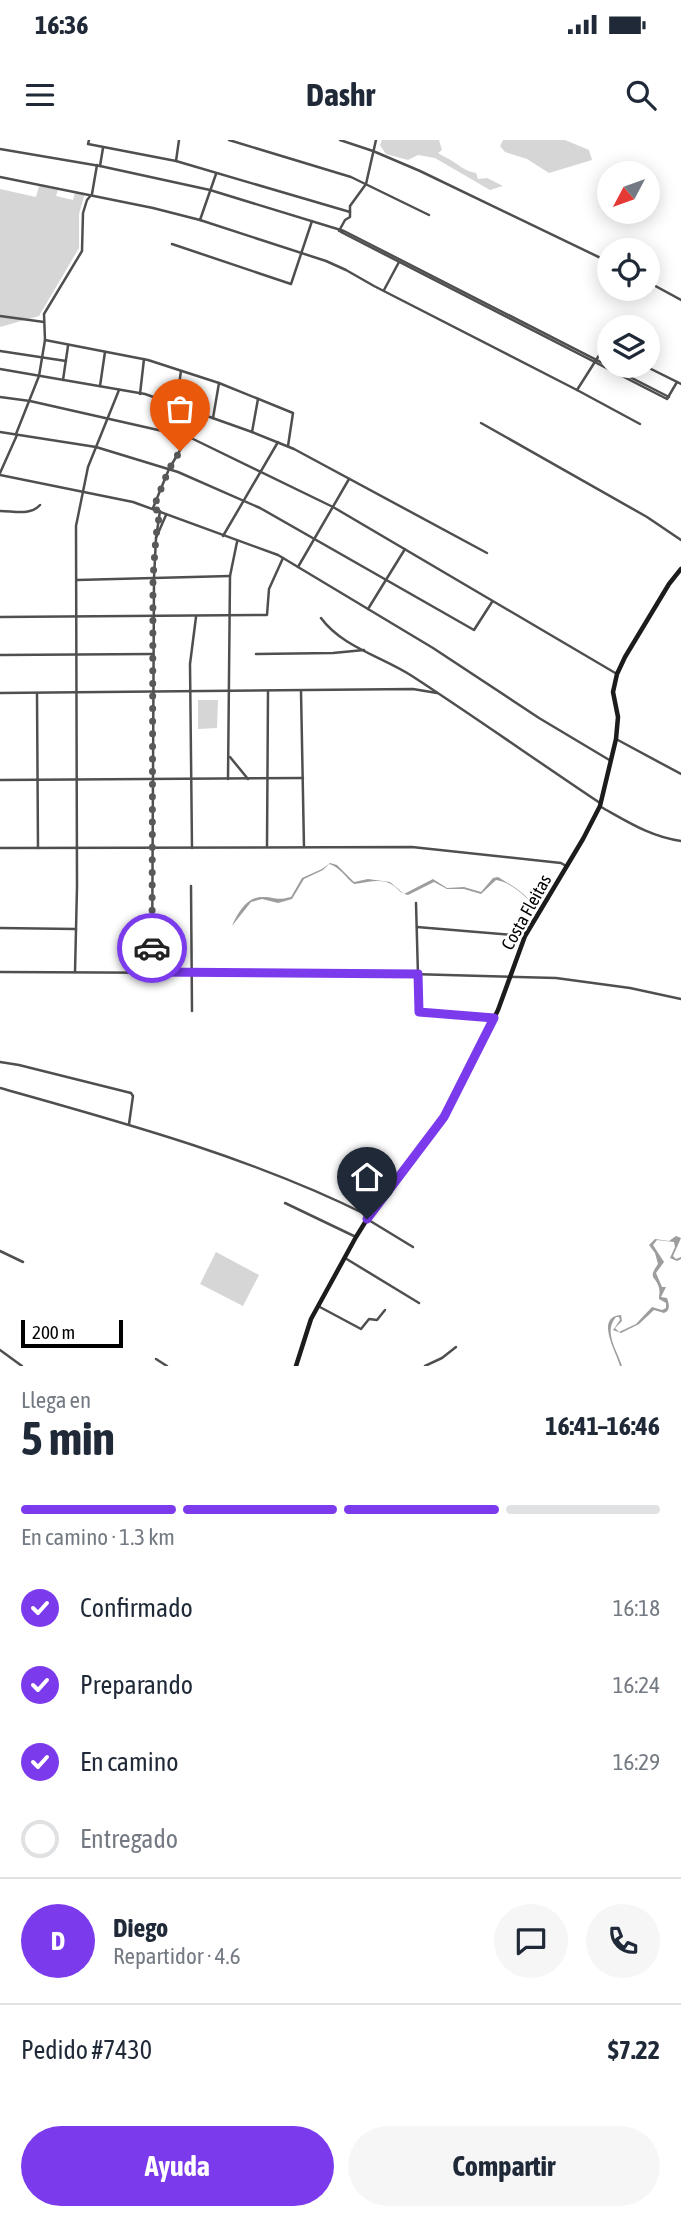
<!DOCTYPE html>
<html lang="es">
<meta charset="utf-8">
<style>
:root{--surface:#fff;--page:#f6f6f7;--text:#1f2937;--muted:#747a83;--line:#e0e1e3;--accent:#7c3aed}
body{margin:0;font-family:"Asap Condensed",sans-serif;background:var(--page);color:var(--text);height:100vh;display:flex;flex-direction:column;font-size:26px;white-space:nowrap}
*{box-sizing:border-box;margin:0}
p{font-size:23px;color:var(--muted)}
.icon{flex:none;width:38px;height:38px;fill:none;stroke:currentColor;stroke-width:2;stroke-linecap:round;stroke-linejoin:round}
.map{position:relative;height:1226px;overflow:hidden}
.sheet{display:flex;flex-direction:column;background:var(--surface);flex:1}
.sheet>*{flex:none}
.needle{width:46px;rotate:229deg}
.tools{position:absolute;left:597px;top:21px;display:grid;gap:14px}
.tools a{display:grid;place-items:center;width:63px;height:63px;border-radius:50%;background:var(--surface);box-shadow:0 4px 18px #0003;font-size:35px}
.scale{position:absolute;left:21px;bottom:18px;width:102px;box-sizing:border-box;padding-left:7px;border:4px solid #000;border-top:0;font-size:19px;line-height:24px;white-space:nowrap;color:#000;-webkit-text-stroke:5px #fff;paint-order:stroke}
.pin{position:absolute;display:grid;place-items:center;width:60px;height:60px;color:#fff;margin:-72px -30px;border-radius:50% 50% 50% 0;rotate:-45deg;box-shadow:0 0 7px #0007}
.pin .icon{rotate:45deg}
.courier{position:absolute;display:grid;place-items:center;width:70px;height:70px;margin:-35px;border:5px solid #7c3aed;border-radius:50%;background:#fff;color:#222;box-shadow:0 2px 9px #0007}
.headline em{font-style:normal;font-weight:700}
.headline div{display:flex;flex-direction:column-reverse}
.headline{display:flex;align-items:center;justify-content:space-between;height:119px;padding:0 21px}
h1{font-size:46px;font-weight:700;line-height:52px}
.bar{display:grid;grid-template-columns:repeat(4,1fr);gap:10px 7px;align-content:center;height:84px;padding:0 21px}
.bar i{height:9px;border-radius:5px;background:var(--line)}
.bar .active{background:var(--accent)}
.bar p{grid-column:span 4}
.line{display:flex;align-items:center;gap:18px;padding:0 21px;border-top:2px solid var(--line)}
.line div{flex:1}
.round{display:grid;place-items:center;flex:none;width:74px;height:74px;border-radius:37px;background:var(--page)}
ol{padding:0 21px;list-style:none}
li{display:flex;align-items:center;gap:21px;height:77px}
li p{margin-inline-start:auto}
li .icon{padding:7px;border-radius:50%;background:var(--accent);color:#fff;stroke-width:4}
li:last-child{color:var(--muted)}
li i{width:38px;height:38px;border:4px solid var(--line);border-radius:50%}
.cta{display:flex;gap:14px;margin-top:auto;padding:14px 21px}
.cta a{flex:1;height:80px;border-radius:42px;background:var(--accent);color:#fff;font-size:28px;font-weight:700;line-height:80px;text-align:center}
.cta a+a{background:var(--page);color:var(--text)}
.status{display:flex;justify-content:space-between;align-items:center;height:49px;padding:0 35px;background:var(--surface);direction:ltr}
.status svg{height:19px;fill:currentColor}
header{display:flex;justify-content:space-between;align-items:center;height:91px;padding:0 21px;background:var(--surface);font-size:32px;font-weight:700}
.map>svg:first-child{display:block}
.green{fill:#d6d6d6}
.water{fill:#9d9d9d}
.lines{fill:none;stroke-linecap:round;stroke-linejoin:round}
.minor{stroke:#4f4f4f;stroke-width:2.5}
.secondary{stroke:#1c1c1c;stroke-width:4.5}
.done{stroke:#595959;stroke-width:7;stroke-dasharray:0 12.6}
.route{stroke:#7c3aed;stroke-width:9}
.labels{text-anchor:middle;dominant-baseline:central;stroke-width:5;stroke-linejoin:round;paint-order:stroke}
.street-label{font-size:18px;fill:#000;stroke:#fff}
</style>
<div class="status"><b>16:36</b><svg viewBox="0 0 49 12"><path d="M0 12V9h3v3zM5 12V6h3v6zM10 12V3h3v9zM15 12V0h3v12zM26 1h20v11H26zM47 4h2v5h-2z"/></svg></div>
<header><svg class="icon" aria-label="menu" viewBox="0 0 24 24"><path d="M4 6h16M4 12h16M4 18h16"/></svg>Dashr<svg class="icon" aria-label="search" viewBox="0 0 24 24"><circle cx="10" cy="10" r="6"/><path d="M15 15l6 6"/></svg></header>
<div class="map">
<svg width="681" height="1226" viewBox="0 0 681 1226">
<rect width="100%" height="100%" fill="#fff"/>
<g class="green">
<path d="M 382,0 L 439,0 L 442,10 L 438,13 C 441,15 445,17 449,19 C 458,24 464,31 476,33 L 478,39 L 487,38 L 503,46 L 490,50 L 435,18 L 418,15 L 408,20 L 386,14 L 380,5 Z"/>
<path d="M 503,0 L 565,0 L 589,10 L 592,20 L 549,33 L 527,19 L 505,12 L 500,6 Z"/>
<path d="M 39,46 L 58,50 L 56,56 L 73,60 L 75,52 L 85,53 L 79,74 L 79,108 L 39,176 L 0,187 L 0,49 L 36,57 Z"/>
<path d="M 198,560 L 218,560 L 217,588 L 198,589 Z"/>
<path d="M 216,1112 L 259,1135 L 243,1166 L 200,1144 Z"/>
</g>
<g class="water">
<path d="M 330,723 L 337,725 L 354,742 L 368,739 L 390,742 L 404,754 L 433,739 L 447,748 L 464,747 L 481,752 L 493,738 L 498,737 C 513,746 528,755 537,770 C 530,760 512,742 496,740 L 481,754 L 464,749 L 447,749 L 434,742 L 408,755 C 400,753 400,751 394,746 C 382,737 367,743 354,744 C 346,738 339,726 329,724 L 323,730 L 304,739 L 292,759 L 278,763 L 262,759 L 251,762 L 232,786 C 237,774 247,756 263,757 C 276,757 275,761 291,757 L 302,738 L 322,729 Z"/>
<path d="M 676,1096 L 681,1098 L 673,1116 L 676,1119 L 681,1117 L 681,1119 L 677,1121 L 670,1118 L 675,1107 L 674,1102 L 657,1100 L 653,1105 L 664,1122 L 656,1133 L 662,1147 L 666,1147 L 661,1157 L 667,1158 C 669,1164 671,1170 664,1173 L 654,1170 L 639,1184 L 621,1193 L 613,1190 L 620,1180 L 619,1177 L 616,1177 C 603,1192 617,1210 622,1226 L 620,1226 C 617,1213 594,1177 621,1175 L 622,1181 L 615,1188 L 619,1192 L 636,1184 L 652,1167 L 662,1170 L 666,1168 L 666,1163 L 659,1159 C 659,1155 660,1152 659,1148 C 656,1135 647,1140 658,1124 L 655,1113 L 649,1105 L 655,1099 L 669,1101 Z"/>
</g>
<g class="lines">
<g class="minor">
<path d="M 89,0 L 88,4 L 176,21 L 350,72"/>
<path d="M 229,0 L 351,37 L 429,75"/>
<path d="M 340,0 L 373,11 L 420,31 L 609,122"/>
<path d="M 0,9 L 100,26 L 210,50 L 344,91 L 669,257"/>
<path d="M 176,21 L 179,0"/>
<path d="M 100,26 L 103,8"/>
<path d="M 0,37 L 153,68 L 200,80 L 326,121 L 346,130 L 374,146 L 577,250 L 640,284"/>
<path d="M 200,80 L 216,34"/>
<path d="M 339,91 L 345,80 L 350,77 L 350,66 L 366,44 L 376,0"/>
<path d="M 341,92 L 667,259 L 677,242"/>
<path d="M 172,104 L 291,144 L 312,81"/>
<path d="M 648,142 L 681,160"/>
<path d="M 384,150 L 399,122"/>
<path d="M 0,176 L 44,182"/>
<path d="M 45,200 L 148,220 L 219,243 L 293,273 L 288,306"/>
<path d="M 0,211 L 66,221"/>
<path d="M 645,226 L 681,244"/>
<path d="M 0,229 L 145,254 L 252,292 L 294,309 L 487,413"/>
<path d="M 63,240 L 68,206"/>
<path d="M 100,246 L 105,212"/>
<path d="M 577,250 L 605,206 L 609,208"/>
<path d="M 140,254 L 144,219"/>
<path d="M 0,257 L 30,261 L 189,297 L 333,367 L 617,534"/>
<path d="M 176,265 L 181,231"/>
<path d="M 213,278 L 219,243"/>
<path d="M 481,283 L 647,377 L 681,400"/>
<path d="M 0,292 L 96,307 L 178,332 L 260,368 L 474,490 L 492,462"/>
<path d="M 252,292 L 258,259"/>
<path d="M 16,294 L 39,236 L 45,200 L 44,174 L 82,111 L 83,73 L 87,60 L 92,54 L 97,25"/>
<path d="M 0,333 L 17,295"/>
<path d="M 0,335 L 133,362 L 278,415 L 433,508 L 539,578 L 611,621"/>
<path d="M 153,368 L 169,329 L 202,273"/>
<path d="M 0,371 C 14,371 30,376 40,365"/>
<path d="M 160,371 L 156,398 L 166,375"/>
<path d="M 223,396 L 278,302"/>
<path d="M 298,427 L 349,339"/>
<path d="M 77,440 L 230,436"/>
<path d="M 368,469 L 405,409"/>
<path d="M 0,477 L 267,475 L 269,449 L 283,418"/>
<path d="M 321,478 C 342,507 383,517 412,536 C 475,577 537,621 600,663"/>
<path d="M 256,514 L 333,513 L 364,510"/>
<path d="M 0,515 L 153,514"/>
<path d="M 301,551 L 304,707"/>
<path d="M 0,553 L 413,549 L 437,553"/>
<path d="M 37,554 L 38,708"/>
<path d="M 616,599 L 681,634"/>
<path d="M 230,617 L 248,639"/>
<path d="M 228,639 L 230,436 L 237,402"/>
<path d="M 0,640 L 303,638"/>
<path d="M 601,667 C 628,682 651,697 681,701"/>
<path d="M 267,707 L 268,551"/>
<path d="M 0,708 L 412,707 L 561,723 L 566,726"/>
<path d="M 192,708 L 190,524 L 196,477"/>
<path d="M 191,746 L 192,871"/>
<path d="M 416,763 L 419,872 L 492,878"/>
<path d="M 417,787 L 525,796"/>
<path d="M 0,788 L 76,789"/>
<path d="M 0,832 L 411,834 L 556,838 L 630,848 L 681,859"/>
<path d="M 75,832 L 77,747 L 76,386 L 88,327 L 119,250"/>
<path d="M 152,832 L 154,438 L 156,398"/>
<path d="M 0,922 L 19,925 L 131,953 L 133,956 L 129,984"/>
<path d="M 0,948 C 125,983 253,1018 369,1076"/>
<path d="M 285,1063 L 356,1097"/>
<path d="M 367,1079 L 413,1107"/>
<path d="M 0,1111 L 23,1122"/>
<path d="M 345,1118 L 419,1163"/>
<path d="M 318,1166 L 361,1189 L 369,1179 L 377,1180 L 385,1170"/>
<path d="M 0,1210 L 22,1226"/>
<path d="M 156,1219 L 167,1226"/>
<path d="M 425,1226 L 442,1218 L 456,1207"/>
</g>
<path class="secondary" d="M 296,1226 L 311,1179 L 356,1097 L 369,1076 L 449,970 L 498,870 L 525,796 L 583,699 L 600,666 L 616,599 L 618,577 L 613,552 L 617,534 L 625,517 L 669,444 L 681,429"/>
</g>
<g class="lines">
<path class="done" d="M 152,808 L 153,438 L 156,396 L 160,371 L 153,369 L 169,329 L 180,311"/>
<path class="route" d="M 152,808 L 152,832 L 418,834 L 419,872 L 494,878 L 444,977 L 367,1079"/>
</g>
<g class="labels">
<g class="street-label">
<text transform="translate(526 772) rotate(-61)">Costa Fleitas</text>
</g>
</g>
</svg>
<div class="tools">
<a><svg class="needle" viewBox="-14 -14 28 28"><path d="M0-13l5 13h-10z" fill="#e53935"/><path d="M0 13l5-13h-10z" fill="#747a83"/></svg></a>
<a><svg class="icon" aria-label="locate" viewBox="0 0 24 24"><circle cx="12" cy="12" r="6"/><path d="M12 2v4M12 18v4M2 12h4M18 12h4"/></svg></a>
<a><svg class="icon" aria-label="layers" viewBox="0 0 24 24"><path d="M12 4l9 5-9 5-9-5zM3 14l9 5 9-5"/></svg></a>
</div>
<div class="scale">200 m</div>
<div class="pin" style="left:180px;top:311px;background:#ea580c"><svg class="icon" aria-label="bag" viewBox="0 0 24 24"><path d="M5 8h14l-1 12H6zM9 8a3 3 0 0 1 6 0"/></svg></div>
<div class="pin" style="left:367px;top:1079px;background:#1f2937"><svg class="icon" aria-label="home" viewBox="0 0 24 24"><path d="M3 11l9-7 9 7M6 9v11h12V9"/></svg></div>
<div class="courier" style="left:152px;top:808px"><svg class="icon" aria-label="car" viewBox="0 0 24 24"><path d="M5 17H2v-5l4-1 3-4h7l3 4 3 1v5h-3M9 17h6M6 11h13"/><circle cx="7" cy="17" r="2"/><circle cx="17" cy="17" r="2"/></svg></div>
</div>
<section class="sheet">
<div class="headline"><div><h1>5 min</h1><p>Llega en</p></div><em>16:41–16:46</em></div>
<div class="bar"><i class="active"></i><i class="active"></i><i class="active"></i><i></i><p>En camino · 1.3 km</p></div>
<ol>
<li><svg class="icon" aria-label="check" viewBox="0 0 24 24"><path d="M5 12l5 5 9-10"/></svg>Confirmado<p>16:18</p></li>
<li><svg class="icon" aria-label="check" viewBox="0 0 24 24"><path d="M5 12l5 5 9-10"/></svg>Preparando<p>16:24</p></li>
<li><svg class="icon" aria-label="check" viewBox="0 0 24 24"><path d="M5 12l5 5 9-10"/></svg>En camino<p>16:29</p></li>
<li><i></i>Entregado</li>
</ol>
<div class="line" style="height:126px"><b class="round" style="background:var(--accent);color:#fff">D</b><div><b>Diego</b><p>Repartidor · 4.6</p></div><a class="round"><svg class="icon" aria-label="chat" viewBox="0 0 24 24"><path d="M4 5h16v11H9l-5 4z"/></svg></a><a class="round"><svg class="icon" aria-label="phone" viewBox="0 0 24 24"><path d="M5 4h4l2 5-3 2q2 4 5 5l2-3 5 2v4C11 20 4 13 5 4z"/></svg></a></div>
<div class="line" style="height:91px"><div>Pedido #7430</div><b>$7.22</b></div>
<div class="cta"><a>Ayuda</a><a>Compartir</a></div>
</section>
